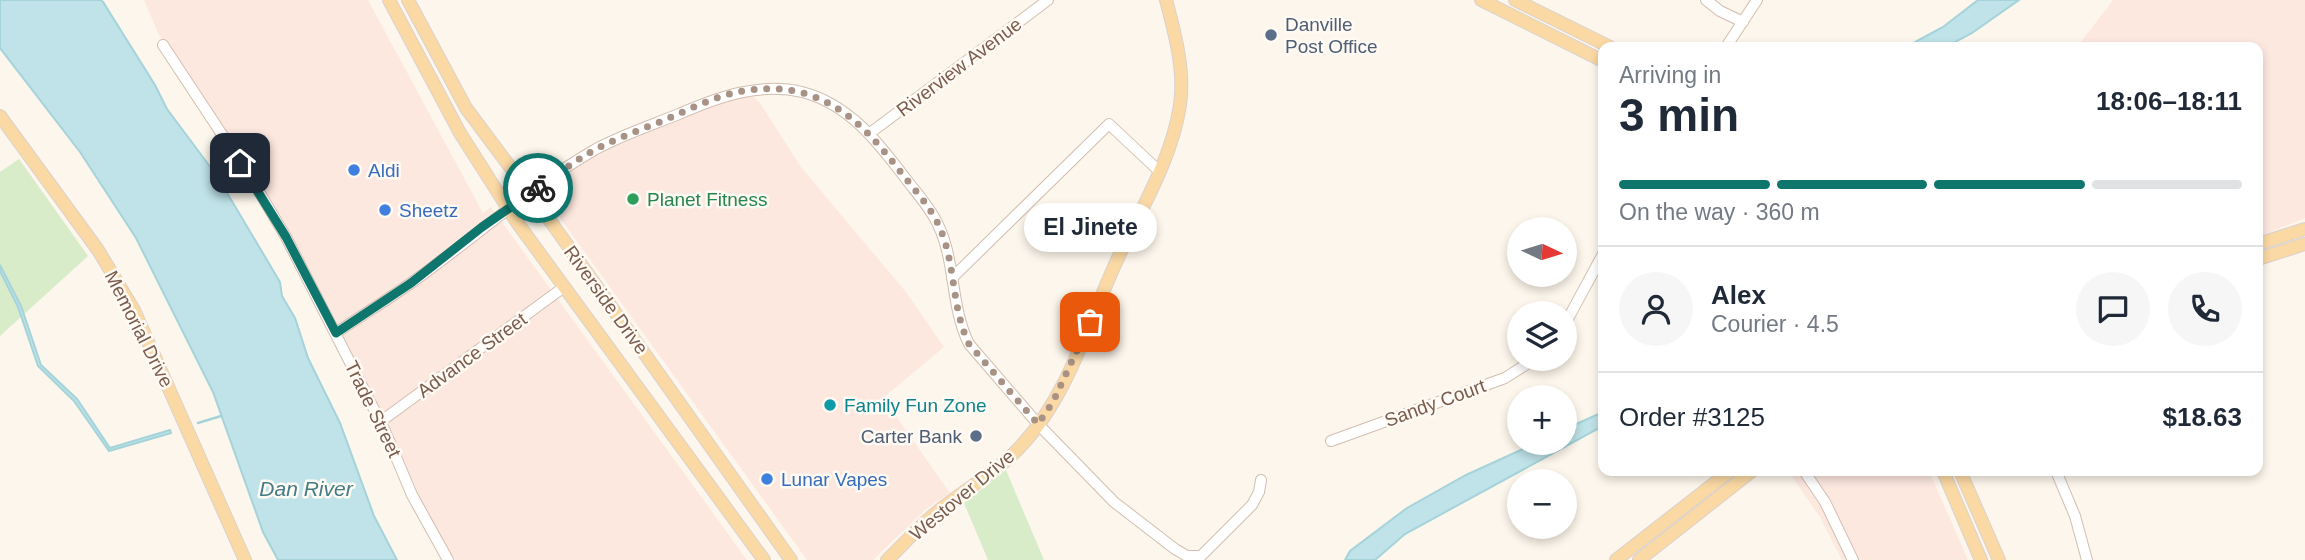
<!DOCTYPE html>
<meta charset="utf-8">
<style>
:root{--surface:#fff;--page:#f6f6f7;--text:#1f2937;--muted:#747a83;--line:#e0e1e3;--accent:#0f766e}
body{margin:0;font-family:Helvetica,sans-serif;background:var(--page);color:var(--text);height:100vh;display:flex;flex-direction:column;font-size:26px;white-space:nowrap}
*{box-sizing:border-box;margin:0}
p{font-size:23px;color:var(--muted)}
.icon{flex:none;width:38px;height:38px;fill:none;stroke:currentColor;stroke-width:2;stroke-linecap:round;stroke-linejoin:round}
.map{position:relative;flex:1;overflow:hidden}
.panel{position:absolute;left:1598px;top:42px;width:665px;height:434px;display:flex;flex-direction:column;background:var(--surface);border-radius:14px;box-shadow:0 4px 10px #0003}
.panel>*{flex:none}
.needle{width:46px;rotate:94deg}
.controls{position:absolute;left:1507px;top:217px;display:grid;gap:14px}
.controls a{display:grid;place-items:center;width:70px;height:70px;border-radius:50%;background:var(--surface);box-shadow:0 4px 10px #0003;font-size:35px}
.pin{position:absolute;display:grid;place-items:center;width:60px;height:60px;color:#fff;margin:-30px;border-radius:14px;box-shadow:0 4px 10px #0006}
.courier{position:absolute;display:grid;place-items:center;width:70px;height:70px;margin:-35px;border:5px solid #0f766e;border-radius:50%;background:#fff;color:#222;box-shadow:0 2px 9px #0007}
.bubble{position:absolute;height:49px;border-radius:24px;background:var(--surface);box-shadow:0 4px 10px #0003;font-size:23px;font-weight:700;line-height:49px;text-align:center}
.summary em{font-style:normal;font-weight:700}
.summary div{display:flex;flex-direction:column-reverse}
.summary{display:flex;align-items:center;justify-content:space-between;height:119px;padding:0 21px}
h1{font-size:46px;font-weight:700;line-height:52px}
.bar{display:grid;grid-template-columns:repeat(4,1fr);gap:10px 7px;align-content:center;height:84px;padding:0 21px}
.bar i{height:9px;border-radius:5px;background:var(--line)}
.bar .current{background:var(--accent)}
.bar p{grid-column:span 4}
.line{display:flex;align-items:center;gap:18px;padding:0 21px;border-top:2px solid var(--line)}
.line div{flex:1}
.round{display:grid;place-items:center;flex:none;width:74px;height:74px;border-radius:37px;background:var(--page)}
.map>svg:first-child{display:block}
.commercial{fill:#fde8e0}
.green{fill:#d8ecc9}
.water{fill:#bfe3e8;stroke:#a5d3da;stroke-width:2}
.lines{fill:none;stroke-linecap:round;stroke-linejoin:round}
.stream{stroke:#a5d3da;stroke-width:2.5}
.minor-casing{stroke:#d1beb0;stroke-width:12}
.major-casing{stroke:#dad1cd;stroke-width:14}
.minor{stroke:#fff;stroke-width:10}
.major{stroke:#fbd9a5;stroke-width:12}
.done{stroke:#a89285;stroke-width:7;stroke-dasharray:0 12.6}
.route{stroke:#0f766e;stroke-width:9}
.service-dot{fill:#5c6f8a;stroke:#fffaf3;stroke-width:2.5}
.shop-dot{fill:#3f7fe0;stroke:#fffaf3;stroke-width:2.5}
.leisure-dot{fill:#2e9e5b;stroke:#fffaf3;stroke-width:2.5}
.culture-dot{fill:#0f9aa8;stroke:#fffaf3;stroke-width:2.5}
.labels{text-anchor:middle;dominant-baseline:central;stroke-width:5;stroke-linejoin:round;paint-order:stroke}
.service-label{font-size:19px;fill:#4e5e75;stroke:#fffaf3;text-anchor:start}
.street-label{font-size:19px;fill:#7a5c4d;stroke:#fffaf3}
.shop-label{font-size:19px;fill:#366cbe;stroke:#fffaf3;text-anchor:start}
.leisure-label{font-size:19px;fill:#27864d;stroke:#fffaf3;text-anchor:start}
.culture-label{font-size:19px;fill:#0d838f;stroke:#fffaf3;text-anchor:start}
.water-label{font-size:21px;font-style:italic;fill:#437c86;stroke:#fffaf3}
</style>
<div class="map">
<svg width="2305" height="560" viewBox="0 0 2305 560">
<rect width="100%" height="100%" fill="#fdf6ec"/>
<g class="commercial">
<path d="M 144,0 L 368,0 L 483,213 L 491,207 L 747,560 L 456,560 L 450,554 L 422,504 L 394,440 L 317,286 L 277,212 L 158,33 Z"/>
<path d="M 2113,0 L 2305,0 L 2305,218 L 2258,237 L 2258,47 L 2077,47 Z"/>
<path d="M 751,94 L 760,103 L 801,167 L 906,292 L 944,347 L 883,398 L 950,493 L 926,509 L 873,560 L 807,560 L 542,193 L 571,170 L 609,149 L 711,107 Z"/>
<path d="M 1788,471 L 1929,471 L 1968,560 L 1842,560 L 1820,517 Z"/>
</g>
<g class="green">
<path d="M 19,159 L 88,256 L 0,336 L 0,172 Z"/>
<path d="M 1006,470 L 1044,560 L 988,560 L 964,503 Z"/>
</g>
<g class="water">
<path d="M 0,0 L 101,0 L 103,2 L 155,85 L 167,109 L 217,176 L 280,282 L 282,296 L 295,318 L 308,358 L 340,423 L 374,516 L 397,560 L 278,560 L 263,532 L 213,392 L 136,238 L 80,152 L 0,48 Z"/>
<path d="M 1978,0 L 2019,0 L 1972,33 L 1946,47 L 1906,47 L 1943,27 Z"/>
<path d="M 0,265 L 21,306 L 41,365 L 77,399 L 110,448 L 170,430 L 171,433 L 109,451 L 74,401 L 38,366 L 18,307 L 0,271 Z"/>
<path d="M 1603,412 L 1603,426 L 1405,534 L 1375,560 L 1345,560 L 1350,551 L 1407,508 L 1466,475 L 1536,443 L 1564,443 L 1565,429 Z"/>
</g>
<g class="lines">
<path class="stream" d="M 198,423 L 221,416"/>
<defs>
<g id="minor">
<path d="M 1706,0 L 1720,11 L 1743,22"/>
<path d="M 163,45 L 252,180 L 286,237 L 385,431 L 412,495 L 448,560"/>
<path d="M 1726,47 L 1757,0"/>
<path d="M 870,133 L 1048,0"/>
<path d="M 952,278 L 1109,124 L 1159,171"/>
<path d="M 1564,326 L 1603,254"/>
<path d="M 336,333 C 361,316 387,300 411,283 C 473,239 530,187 596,149 C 622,135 652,125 679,114 C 718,97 759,82 802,92 C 849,104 878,142 906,179 C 915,191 926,203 934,217 C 957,256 949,304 969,344 L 1038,424 L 1114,502 L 1175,549 L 1187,556 L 1201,556 L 1252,505 L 1259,492 L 1261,480"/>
<path d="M 380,422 L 564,287"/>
<path d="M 1331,441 L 1505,378 L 1535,359"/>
<path d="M 1804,471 L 1825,502 L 1853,560"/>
<path d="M 2056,471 L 2075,516 L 2087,560"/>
</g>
<g id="major">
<path d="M 389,0 L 460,133 L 516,221 L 764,560"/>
<path d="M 408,0 L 466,108 L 551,222 L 791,560"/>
<path d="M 1481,0 L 1603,61"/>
<path d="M 1515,0 L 1610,47"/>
<path d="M 0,116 L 98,250 L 134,310 L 245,560"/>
<path d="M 2258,244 L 2305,229"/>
<path d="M 2258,259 L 2305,244"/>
<path d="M 1943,471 L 1981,560"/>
<path d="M 1960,471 L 1999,560"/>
<path d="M 887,560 C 904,544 919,526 937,512 C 964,490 997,472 1021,446 C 1069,395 1089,320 1118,258 C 1141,209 1172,159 1180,105 C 1185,70 1175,34 1166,0"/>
<path d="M 1616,560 L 1730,471"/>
<path d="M 1639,560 L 1752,471"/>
</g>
</defs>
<use href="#minor" class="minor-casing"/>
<use href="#major" class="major-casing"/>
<use href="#minor" class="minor"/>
<use href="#major" class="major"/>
</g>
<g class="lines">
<path class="done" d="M 538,188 C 558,174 578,158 600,147 C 622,136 646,128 669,118 C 692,108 718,95 743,91 C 816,79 858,116 899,170 C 913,188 930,206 939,226 C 956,263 951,307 969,344 L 1038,424 L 1053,402 L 1090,322"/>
<path class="route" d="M 240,163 L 286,237 L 336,333 L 411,283 L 482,227 L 538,188"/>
</g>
<g class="service-dot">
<circle cx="1271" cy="35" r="7"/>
<circle cx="976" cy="436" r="7"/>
</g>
<g class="shop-dot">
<circle cx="354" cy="170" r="7"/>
<circle cx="385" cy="210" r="7"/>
<circle cx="767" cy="479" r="7"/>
</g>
<circle class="leisure-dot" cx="633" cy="199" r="7"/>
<circle class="culture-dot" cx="830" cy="405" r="7"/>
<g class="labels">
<g class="service-label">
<text x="1285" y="24">Danville<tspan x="1285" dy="22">Post Office</tspan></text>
<text x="962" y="436" text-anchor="end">Carter Bank</text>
</g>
<g class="street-label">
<text transform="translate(959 67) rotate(-37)">Riverview Avenue</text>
<text transform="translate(606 300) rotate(54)">Riverside Drive</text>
<text transform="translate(139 329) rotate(63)">Memorial Drive</text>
<text transform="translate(472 355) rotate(-36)">Advance Street</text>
<text transform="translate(1435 403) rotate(-20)">Sandy Court</text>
<text transform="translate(373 409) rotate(64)">Trade Street</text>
<text transform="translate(962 495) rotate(-40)">Westover Drive</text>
</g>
<g class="shop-label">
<text x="368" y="170">Aldi</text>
<text x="399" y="210">Sheetz</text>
<text x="781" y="479">Lunar Vapes</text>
</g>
<g class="leisure-label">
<text x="647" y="199">Planet Fitness</text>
</g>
<g class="culture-label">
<text x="844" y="405">Family Fun Zone</text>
</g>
<g class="water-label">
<text x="306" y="488">Dan River</text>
</g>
</g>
</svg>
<div class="controls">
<a><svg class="needle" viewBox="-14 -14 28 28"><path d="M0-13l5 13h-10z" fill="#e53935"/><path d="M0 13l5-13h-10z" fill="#747a83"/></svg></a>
<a><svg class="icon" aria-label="layers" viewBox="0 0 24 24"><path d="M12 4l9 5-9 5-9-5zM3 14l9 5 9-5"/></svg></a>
<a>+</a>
<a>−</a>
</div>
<div class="pin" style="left:1090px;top:322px;background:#ea580c"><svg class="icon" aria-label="bag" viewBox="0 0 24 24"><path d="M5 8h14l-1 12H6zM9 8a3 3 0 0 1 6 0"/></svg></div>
<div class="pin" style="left:240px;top:163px;background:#1f2937"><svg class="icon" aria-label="home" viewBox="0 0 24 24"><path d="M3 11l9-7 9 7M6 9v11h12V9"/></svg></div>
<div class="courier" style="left:538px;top:188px"><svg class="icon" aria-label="bike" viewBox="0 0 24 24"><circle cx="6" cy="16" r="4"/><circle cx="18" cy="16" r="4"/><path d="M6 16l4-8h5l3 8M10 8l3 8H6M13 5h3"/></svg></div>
<div class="bubble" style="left:1024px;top:203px;width:133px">El Jinete</div>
<section class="panel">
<div class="summary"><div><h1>3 min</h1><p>Arriving in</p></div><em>18:06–18:11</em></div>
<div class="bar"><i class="current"></i><i class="current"></i><i class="current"></i><i></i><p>On the way · 360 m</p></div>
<div class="line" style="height:126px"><a class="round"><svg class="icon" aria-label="person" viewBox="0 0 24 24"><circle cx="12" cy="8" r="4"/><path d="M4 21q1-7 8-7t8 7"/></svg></a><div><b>Alex</b><p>Courier · 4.5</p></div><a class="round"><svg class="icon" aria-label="chat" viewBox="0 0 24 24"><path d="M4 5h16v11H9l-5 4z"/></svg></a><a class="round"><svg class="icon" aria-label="phone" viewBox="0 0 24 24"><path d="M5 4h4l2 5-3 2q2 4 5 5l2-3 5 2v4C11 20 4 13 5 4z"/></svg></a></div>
<div class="line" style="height:91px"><div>Order #3125</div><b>$18.63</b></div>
</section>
</div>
